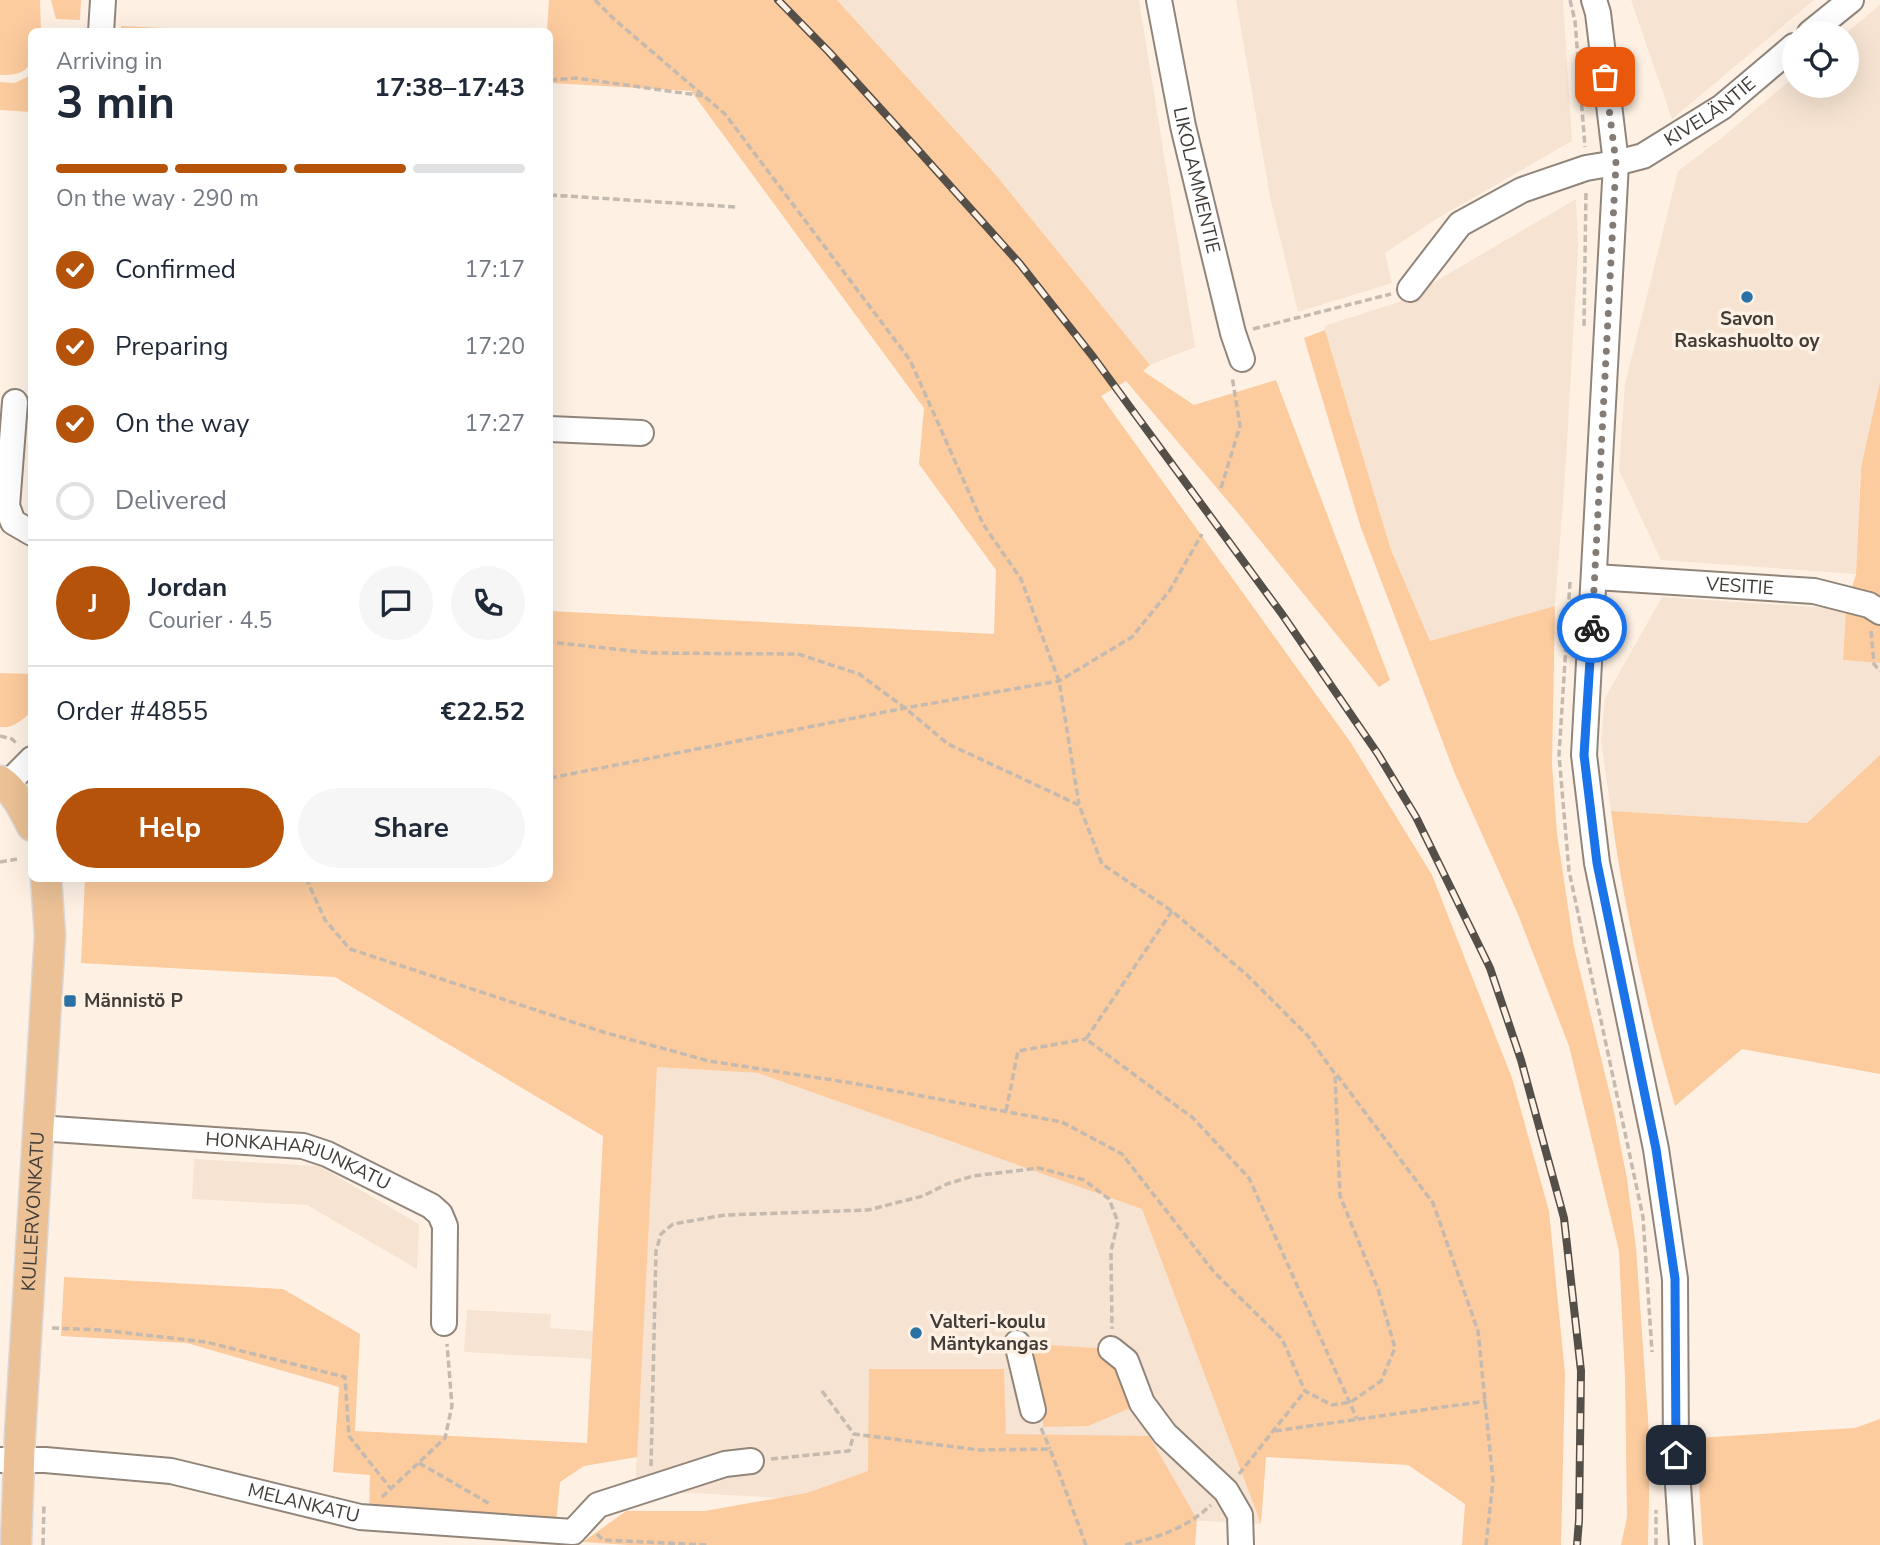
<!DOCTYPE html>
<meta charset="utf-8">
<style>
:root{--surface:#fff;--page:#f6f6f7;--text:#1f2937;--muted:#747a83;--line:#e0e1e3;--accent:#b45309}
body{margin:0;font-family:"Nunito Sans",sans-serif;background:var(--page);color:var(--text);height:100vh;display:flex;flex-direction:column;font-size:26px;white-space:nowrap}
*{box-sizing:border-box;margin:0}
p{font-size:23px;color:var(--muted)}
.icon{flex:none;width:38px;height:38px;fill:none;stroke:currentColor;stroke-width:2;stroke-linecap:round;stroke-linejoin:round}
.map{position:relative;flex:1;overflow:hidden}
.side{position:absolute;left:28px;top:28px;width:525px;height:854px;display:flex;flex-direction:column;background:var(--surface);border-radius:10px;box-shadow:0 7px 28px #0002}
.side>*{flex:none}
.buttons{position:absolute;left:1782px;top:21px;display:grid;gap:14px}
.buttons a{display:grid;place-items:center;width:77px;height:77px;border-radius:50%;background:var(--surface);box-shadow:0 7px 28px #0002;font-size:35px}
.pin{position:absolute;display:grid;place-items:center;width:60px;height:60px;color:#fff;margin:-30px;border-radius:14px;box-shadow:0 4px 10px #0006}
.courier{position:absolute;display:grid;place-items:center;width:70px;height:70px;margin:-35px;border:5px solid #1a73e8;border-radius:50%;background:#fff;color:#222;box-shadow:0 2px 9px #0007}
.head em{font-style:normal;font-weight:700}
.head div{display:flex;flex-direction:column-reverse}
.head{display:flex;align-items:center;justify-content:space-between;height:119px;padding:0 28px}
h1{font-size:46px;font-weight:700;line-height:52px}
.bar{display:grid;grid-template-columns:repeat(4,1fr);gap:10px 7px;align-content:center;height:84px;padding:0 28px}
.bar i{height:9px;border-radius:5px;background:var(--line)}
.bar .on{background:var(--accent)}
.bar p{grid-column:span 4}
.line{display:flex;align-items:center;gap:18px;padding:0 28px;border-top:2px solid var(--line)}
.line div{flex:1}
.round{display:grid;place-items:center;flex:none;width:74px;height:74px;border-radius:37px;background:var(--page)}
ol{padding:0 28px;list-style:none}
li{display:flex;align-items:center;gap:21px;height:77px}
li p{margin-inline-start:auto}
li .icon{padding:7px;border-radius:50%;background:var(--accent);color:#fff;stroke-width:4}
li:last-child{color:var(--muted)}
li i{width:38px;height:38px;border:4px solid var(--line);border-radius:50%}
.cta{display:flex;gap:14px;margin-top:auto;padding:14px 28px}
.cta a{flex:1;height:80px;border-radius:42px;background:var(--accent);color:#fff;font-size:28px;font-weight:700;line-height:80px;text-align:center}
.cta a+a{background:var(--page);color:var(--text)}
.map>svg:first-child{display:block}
.built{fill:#f6e3d1}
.green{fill:#fccb9e}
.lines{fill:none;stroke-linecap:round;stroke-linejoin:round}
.minor-casing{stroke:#91857a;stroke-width:28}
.major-casing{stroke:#d9d8d7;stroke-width:33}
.path{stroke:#c4baaf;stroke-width:3.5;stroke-dasharray:7 3.5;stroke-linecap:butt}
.minor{stroke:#fff;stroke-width:24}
.major{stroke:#ebc195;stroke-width:30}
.rail-casing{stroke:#554f49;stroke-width:8}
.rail{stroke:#fef1e4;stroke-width:5;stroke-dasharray:16;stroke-linecap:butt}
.done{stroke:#837b74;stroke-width:7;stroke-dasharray:0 12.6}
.route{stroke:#1a73e8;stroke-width:9}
.poi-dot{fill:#2a72a6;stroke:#fef1e4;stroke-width:2.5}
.labels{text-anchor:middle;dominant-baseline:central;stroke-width:7;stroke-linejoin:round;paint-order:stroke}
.street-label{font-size:19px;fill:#413c37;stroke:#fef1e4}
.poi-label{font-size:19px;font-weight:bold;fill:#413c37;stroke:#fef1e4;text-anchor:start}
</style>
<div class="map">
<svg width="1880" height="1545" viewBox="0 0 1880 1545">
<rect width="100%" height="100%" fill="#fef1e4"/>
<g class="built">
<path d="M 837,0 L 1139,0 L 1195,347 L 1150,365 L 995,174 Z"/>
<path d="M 1236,0 L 1563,0 L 1572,141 L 1438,218 L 1385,253 L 1392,283 L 1298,312 L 1270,197 Z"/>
<path d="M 1631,0 L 1814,0 L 1672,119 Z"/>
<path d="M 1880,5 L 1880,382 L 1860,474 L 1856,574 L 1661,560 L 1619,470 L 1625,384 L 1678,171 L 1719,140 L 1794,77 L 1794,86 L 1846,86 L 1846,33 Z"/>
<path d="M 1576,199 L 1578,247 L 1566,462 L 1555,606 L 1430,641 L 1391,550 L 1324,326 L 1402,301 Z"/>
<path d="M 1662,597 L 1846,609 L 1843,660 L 1880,663 L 1880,755 L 1807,823 L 1611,811 L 1601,740 L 1605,698 Z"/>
<path d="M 657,1067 L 758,1073 L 1142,1209 L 1261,1524 L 635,1490 Z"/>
<path d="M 194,1159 L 319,1166 L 419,1224 L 417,1269 L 307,1205 L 192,1199 Z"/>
<path d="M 467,1310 L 551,1314 L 550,1328 L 593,1331 L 591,1359 L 464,1352 Z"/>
</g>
<g class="green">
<path d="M 0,0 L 40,0 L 41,31 L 32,32 C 32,59 36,76 0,75 Z"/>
<path d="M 51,0 L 81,0 L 80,20 L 56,19 Z"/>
<path d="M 549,0 L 837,0 L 995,174 L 1150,365 L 1143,371 L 1194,405 L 1276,380 L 1390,680 L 1379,687 L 1238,513 L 1126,381 L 1101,396 L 1351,743 L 1432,875 L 1512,1078 L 1549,1211 L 1565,1374 L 1561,1545 L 1462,1545 L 1465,1504 L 1408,1465 L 1266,1457 L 1261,1524 L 1142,1209 L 758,1073 L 657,1067 L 637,1457 L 584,1466 L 560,1482 L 556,1523 L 369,1514 L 370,1475 L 333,1472 L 339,1387 L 187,1343 L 61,1336 L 64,1277 L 283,1289 L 360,1334 L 355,1431 L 587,1443 L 603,1136 L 335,977 L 81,963 L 85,879 L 550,878 L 550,611 L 994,634 L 996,570 L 919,464 L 924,408 L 691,91 L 550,83 L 550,32 L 547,31 Z"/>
<path d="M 121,26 L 229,31 L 121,31 Z"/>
<path d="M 31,75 L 31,112 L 0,110 L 0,82 L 15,83 Z"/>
<path d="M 1325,330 L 1391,550 L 1430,641 L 1555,606 L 1552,764 L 1557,834 L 1574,947 L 1613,1107 L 1627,1179 L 1636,1248 L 1650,1447 L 1648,1545 L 1621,1545 L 1627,1517 L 1625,1378 L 1619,1251 L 1569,1046 L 1517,912 L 1455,774 L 1361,528 L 1304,338 Z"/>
<path d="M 1880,382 L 1880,663 L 1843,660 L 1846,609 L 1856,574 L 1861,468 Z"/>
<path d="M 0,673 L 31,674 L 31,712 C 22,720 13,729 0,727 Z"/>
<path d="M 1880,755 L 1880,1074 L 1742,1049 L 1675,1106 C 1647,1009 1624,911 1611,811 L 1807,823 Z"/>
<path d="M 1017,1343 L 1111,1349 L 1142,1403 L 1088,1426 L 1043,1427 L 1043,1401 Z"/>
<path d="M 869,1369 L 1004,1369 L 1006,1434 L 1149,1436 L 1197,1519 L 1195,1545 L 629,1545 L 583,1542 L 626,1511 L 705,1511 L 807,1493 L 868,1471 Z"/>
<path d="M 1880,1419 L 1880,1545 L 1703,1545 L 1696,1438 L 1855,1428 Z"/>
</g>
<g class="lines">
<defs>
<g id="minor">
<path id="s1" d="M 1159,0 L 1183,126 L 1233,333 L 1242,359"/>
<path d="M 1594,0 L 1598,13 L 1616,163 L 1584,755 L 1597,863 L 1656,1149 L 1675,1279 L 1676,1455 L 1682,1545"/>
<path d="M 101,32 L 103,0"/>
<path d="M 1810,33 L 1851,0"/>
<path id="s2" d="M 1410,289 L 1460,224 L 1522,190 L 1586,168 L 1616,163 L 1643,156 L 1722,107 L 1794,46"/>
<path d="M 15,402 L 7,506 L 13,522 L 32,533"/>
<path d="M 550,429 L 641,433"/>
<path id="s3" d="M 1595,577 L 1814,591 L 1869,605 L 1880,612"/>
<path d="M 6,785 L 32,759"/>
<path id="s4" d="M 38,1128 L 303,1146 L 327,1154 L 431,1206 L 440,1214 L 445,1226 L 444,1323"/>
<path d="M 1017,1343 L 1033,1410"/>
<path d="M 1111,1349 L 1126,1361 L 1142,1403 L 1165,1434 L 1226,1491 L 1240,1515 L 1241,1545"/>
<path id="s5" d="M 0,1460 L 45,1460 L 171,1471 L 360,1517 L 573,1532 L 598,1505 L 725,1464 L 751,1461"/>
</g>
<g id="major">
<path d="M 0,781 C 15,791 24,810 32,826"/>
<path id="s6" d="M 16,1545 L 20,1435 L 50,935 L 46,878"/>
</g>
</defs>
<use href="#minor" class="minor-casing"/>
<use href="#major" class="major-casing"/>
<g class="path">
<path d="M 595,0 L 615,20 L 725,114 L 910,360 L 983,524 L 1021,579 L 1059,681 L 1079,804"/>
<path d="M 1570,0 L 1575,21 L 1585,147"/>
<path d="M 550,80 L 576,78 L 704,96"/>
<path d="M 550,195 L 737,207"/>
<path d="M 1584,326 L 1586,190"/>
<path d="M 1253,329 L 1391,294"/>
<path d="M 1221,488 L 1240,426 L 1232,376"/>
<path d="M 1570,582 L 1559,755 L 1569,871 L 1643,1217 L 1652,1352"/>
<path d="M 1871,631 L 1874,664 L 1880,671"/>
<path d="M 0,736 L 12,739 L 17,744"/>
<path d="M 550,778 L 905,708 L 1059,681 L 1132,637 L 1170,590 L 1202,534"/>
<path d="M 0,862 L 17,859"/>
<path d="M 306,878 L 325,920 L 350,949 L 603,1032 L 709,1061 L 852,1083 L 1062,1122 L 1122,1154 L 1214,1272 L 1282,1339 L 1305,1391 L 1332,1405 L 1351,1402 L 1381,1381 L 1395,1348 L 1378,1289 L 1340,1196 L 1335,1074 L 1308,1036 L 1247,975 L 1172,911 L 1102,864 L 1079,805 L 948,744 L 905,708 L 859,674 L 798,654 L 651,653 L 550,642"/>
<path d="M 1172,911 L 1086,1039 L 1193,1118 L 1249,1178 L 1357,1419"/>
<path d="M 1337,1075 L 1433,1203 L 1478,1331 L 1493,1481 L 1486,1545"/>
<path d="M 1006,1111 L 1018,1051 L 1086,1039"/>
<path d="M 52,1328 L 101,1330 L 206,1342 L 345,1377 L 349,1436 L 391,1489"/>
<path d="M 822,1391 L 854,1434 L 979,1450 L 1050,1449 L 1086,1545"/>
<path d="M 1041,1428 L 1050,1449"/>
<path d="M 1275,1431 L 1486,1401"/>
<path d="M 771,1459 L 849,1451 L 854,1434"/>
<path d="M 419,1463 L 490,1504"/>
<path d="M 651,1466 L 656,1251 L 661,1234 L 673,1224 L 725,1215 L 868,1210 L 923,1196 L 947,1184 L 973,1176 L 1039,1168 L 1084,1180 L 1109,1199 L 1118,1222 L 1111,1251 L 1112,1329"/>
<path d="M 1239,1474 L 1305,1391"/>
<path d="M 382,1497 L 445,1438 L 452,1406 L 447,1344"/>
<path d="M 597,1534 L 603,1540 L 708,1545"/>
<path d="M 43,1545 L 44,1503"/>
<path d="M 1125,1545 C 1159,1537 1185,1529 1211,1505"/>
<path d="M 1656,1545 L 1656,1510"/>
</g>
<use href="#minor" class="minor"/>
<use href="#major" class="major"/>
<defs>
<path id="rail" d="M 778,0 L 829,52 L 918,150 L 1020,264 L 1094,358 L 1282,614 L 1378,754 L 1416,817 L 1490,968 L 1521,1060 L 1564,1218 L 1581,1371 L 1579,1520 L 1577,1545"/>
</defs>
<use href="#rail" class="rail-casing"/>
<use href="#rail" class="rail"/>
</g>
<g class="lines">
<path class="done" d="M 1592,628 L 1616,163 L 1605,77"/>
<path class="route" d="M 1592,628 L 1584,755 L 1597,863 L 1656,1149 L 1675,1279 L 1676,1455"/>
</g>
<g class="poi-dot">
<circle cx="1747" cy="297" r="7"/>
<rect x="63" y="994" width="14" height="14" rx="3.5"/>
<circle cx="916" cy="1333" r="7"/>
</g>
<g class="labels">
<g class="street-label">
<text stroke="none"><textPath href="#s2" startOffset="359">KIVELÄNTIE</textPath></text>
<text stroke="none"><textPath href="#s1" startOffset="184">LIKOLAMMENTIE</textPath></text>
<text stroke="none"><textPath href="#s3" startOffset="145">VESITIE</textPath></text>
<text stroke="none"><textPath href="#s4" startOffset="264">HONKAHARJUNKATU</textPath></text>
<text stroke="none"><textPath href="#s6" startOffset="334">KULLERVONKATU</textPath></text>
<text stroke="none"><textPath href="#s5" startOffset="308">MELANKATU</textPath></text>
</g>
<g class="poi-label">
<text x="1747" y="319" text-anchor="middle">Savon<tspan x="1747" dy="22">Raskashuolto oy</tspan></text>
<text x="84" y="1001">Männistö P</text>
<text x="930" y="1322">Valteri-koulu<tspan x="930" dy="22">Mäntykangas</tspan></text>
</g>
</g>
</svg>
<div class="buttons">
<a><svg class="icon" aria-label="locate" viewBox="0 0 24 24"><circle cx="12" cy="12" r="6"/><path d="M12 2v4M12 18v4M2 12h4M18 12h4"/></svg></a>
</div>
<div class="pin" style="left:1605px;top:77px;background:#ea580c"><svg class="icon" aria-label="bag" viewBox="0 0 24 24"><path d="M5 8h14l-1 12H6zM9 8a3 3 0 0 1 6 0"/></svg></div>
<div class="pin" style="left:1676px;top:1455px;background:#1f2937"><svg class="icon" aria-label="home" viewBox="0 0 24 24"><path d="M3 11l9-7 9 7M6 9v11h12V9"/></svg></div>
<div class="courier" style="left:1592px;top:628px"><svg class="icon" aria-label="bike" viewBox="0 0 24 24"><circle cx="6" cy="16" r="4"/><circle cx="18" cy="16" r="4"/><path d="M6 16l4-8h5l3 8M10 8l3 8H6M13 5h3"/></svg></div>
<section class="side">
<div class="head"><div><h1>3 min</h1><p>Arriving in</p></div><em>17:38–17:43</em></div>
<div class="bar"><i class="on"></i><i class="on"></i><i class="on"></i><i></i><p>On the way · 290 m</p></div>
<ol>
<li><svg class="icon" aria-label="check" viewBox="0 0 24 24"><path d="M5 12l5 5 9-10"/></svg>Confirmed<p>17:17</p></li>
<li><svg class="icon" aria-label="check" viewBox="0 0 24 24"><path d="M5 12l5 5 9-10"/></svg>Preparing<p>17:20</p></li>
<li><svg class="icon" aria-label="check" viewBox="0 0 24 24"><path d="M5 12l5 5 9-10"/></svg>On the way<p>17:27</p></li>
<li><i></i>Delivered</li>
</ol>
<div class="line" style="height:126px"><b class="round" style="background:var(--accent);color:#fff">J</b><div><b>Jordan</b><p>Courier · 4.5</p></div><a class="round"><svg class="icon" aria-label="chat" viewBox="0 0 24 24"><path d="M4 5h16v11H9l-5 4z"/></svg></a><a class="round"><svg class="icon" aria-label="phone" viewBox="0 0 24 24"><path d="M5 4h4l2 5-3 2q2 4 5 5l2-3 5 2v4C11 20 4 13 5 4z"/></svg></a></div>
<div class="line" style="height:91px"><div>Order #4855</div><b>€22.52</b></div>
<div class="cta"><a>Help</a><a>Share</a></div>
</section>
</div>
